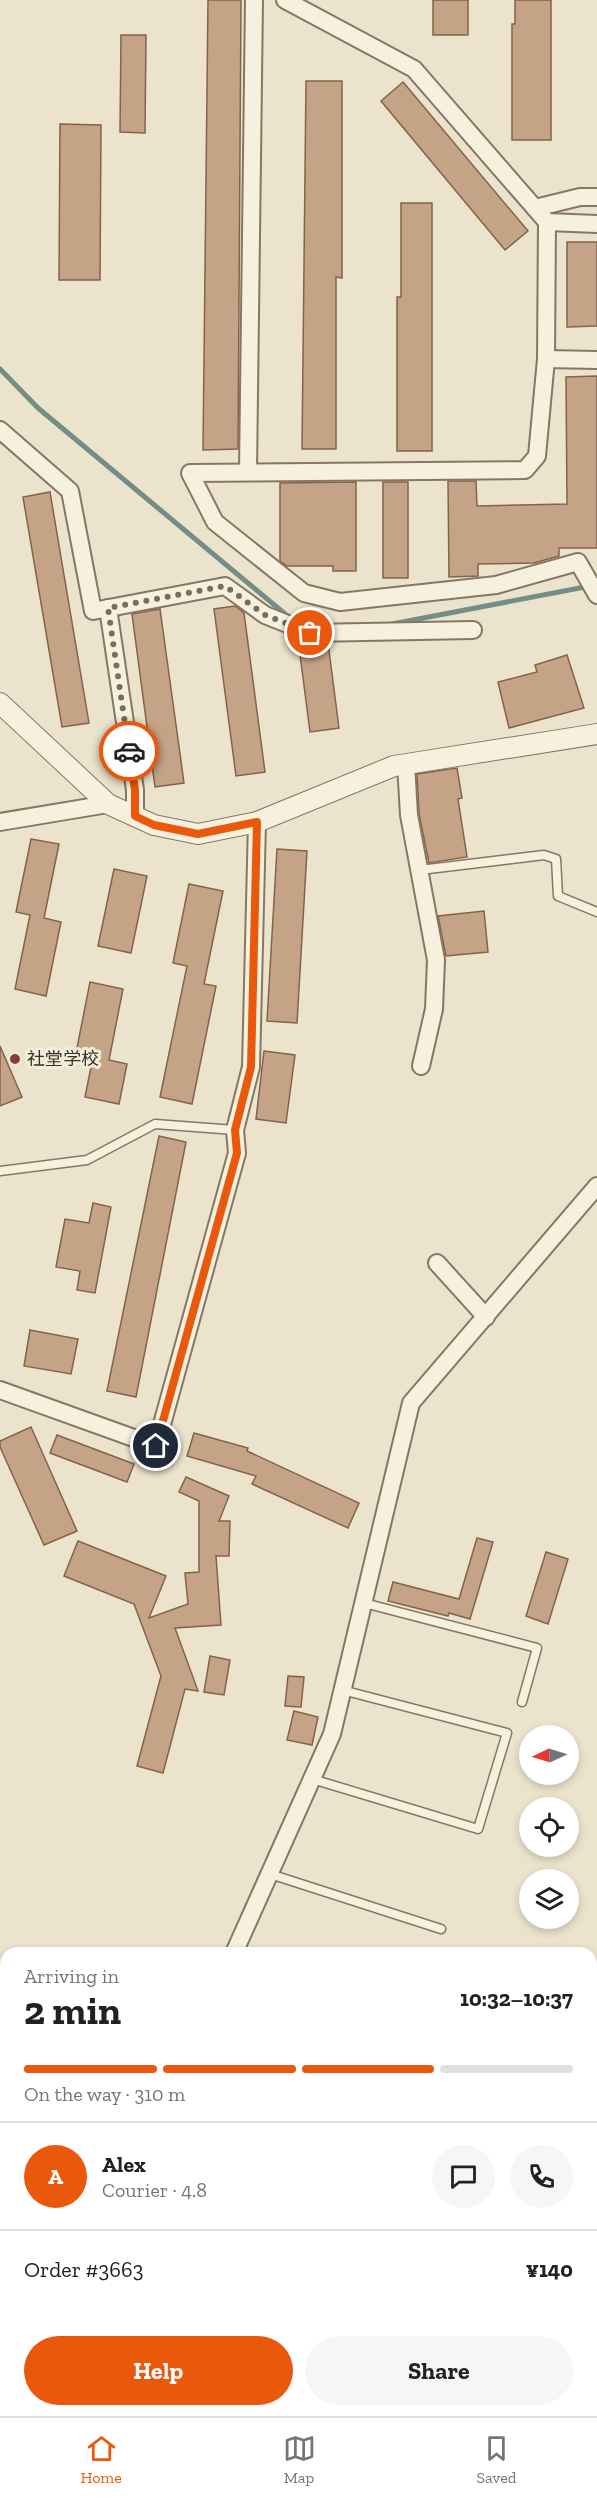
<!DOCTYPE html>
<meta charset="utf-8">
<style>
:root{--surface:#fff;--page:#f6f6f6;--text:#202124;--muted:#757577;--line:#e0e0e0;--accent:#ea580c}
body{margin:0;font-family:"Zilla Slab","Noto Sans SC",serif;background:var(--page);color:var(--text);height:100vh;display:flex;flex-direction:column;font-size:22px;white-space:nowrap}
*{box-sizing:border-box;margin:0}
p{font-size:20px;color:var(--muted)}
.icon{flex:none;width:33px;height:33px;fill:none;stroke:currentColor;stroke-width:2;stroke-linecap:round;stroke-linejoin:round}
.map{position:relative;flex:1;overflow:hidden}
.drawer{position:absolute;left:0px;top:1947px;width:597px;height:470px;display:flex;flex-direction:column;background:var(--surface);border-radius:18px 18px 0 0;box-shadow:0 3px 9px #0003}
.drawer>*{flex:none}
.needle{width:39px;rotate:266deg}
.tools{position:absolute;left:519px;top:1725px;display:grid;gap:12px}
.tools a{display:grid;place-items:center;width:60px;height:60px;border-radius:50%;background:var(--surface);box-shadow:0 3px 9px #0003;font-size:30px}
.pin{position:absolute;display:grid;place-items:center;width:51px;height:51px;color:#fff;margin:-26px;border:3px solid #fff;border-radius:50%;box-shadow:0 2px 6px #0007}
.courier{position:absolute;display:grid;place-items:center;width:60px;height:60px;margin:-30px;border:4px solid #ea580c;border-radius:50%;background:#fff;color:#222;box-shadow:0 2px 8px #0007}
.overview em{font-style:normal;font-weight:700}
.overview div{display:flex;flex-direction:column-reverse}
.overview{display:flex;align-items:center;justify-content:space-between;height:102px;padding:0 24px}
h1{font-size:39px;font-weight:700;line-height:45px}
.bar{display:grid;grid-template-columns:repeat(4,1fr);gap:9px 6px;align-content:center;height:72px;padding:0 24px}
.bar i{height:8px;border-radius:4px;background:var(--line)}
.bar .on{background:var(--accent)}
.bar p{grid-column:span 4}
.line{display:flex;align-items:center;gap:15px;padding:0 24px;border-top:2px solid var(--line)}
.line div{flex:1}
.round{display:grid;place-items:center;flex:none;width:63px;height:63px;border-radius:32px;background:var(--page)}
.cta{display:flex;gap:12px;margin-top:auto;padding:12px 24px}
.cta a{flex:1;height:69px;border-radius:36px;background:var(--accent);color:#fff;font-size:24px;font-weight:700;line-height:69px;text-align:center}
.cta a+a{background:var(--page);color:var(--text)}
.tab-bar{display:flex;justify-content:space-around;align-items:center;height:84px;border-top:2px solid var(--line);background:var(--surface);font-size:16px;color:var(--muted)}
.tab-bar a{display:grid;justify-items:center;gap:3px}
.tab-bar .on{color:var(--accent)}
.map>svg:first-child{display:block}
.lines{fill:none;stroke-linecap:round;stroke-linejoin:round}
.stream{stroke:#738e88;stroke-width:5}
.building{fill:#c5a387;stroke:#83634a;stroke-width:1.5}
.service-casing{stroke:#877762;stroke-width:11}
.minor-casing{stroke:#877762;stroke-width:20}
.tertiary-casing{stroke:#877762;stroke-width:22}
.service{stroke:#f6f0df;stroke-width:8}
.minor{stroke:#f6f0df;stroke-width:16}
.tertiary{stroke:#f6f0df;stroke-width:20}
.done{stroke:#776e5e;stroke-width:6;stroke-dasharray:0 10.8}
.route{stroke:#ea580c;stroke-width:8}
.poi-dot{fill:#8f3a38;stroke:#f3eddb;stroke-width:2}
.labels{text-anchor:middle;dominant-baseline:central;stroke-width:6;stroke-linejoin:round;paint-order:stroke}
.poi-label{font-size:18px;fill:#392f23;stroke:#f3eddb;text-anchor:start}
</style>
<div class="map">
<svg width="597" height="2416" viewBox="0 0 597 2416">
<rect width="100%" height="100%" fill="#ebe3cc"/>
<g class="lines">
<g class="stream">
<path d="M 0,369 L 38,408 L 290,618"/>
<path d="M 301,622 L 324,626"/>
<path d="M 387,625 L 590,586"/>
</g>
</g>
<g class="building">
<path d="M 208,0 L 241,0 L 238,449 L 203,450 Z"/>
<rect x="433" y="0" width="35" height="35"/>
<path d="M 515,0 L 551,0 L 551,140 L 512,140 L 512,24 L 515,24 Z"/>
<path d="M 121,35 L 146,35 L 145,133 L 120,132 Z"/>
<path d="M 306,81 L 342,81 L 342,278 L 336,277 L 336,449 L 302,449 Z"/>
<path d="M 403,82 L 528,231 L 505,250 L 381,101 Z"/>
<path d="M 60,124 L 101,125 L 100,280 L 59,280 Z"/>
<path d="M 401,203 L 432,203 L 432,451 L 397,451 L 397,297 L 401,297 Z"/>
<path d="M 567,242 L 597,242 L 597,326 L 567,327 Z"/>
<path d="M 597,376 L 597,548 L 559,548 L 559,556 L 534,563 L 478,564 L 478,576 L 449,577 L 448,481 L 476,481 L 477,506 L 567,504 L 566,377 Z"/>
<path d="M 356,482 L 356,571 L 333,571 L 333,566 L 287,566 L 280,561 L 280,483 Z"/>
<rect x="383" y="482" width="25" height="96"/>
<path d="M 50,492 L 89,723 L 62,727 L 23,497 Z"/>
<path d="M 235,606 L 244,613 L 265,772 L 236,776 L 214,609 Z"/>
<path d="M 160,609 L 184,783 L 155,787 L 132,614 Z"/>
<path d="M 328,643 L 339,728 L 310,732 L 299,647 Z"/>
<path d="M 567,655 L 584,708 L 509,728 L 498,682 L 537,672 L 535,665 Z"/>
<path d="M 457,768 L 462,798 L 458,799 L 467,857 L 429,863 L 419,814 L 417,774 Z"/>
<path d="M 31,839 L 59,844 L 44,918 L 61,922 L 46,996 L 15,989 L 30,915 L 16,912 Z"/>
<path d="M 277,849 L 307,851 L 297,1023 L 267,1021 Z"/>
<path d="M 114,869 L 147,876 L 131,953 L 98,946 Z"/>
<path d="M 189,884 L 223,891 L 204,984 L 216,986 L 192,1104 L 160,1097 L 187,966 L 173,963 Z"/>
<path d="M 484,911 L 488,952 L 446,956 L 438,916 Z"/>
<path d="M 90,982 L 123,989 L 109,1060 L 127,1064 L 119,1104 L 85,1097 L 93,1057 L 76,1053 Z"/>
<path d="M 0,1046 L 22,1097 L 0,1106 Z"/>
<path d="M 264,1051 L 295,1055 L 286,1123 L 256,1119 Z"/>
<path d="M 159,1136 L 186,1142 L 136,1397 L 107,1391 Z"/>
<path d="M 93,1203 L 111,1207 L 95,1293 L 77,1290 L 80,1271 L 56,1267 L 65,1219 L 89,1223 Z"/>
<path d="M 30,1330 L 78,1339 L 71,1374 L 24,1366 Z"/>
<path d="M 31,1427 L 77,1531 L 44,1545 L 0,1447 L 0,1441 Z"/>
<path d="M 194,1433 L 248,1448 L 247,1451 L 359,1503 L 348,1528 L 252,1484 L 256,1476 L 187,1456 Z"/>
<path d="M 57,1435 L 134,1464 L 127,1482 L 50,1453 Z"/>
<path d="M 186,1477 L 229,1496 L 219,1521 L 230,1521 L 229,1556 L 216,1556 L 221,1625 L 175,1628 L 198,1691 L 185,1689 L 163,1773 L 137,1766 L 161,1676 L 134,1604 L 64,1576 L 78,1541 L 166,1576 L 149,1618 L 188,1604 L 185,1573 L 199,1572 L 199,1501 L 179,1492 Z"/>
<path d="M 477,1538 L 493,1542 L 470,1619 L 449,1613 L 448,1616 L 388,1601 L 393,1582 L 459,1599 Z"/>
<path d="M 546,1552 L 568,1559 L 548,1624 L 526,1616 Z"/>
<path d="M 210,1656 L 230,1660 L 224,1695 L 204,1692 Z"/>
<path d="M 288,1676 L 304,1677 L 301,1707 L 285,1706 Z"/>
<path d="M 294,1711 L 318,1717 L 312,1745 L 287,1740 Z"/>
</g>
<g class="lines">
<defs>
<g id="service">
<path d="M 420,870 L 544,855 L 556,859 L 558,896 L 597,912"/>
<path d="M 0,1171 L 87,1160 L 155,1124 L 235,1130"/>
<path d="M 364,1603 L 537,1648 L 522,1702"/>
<path d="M 312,1779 L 478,1829 L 507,1733 L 342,1690"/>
<path d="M 270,1874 L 441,1929"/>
</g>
<g id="minor">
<path d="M 285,0 L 414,69 L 547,222 L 546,359"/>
<path d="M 535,208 L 580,197 L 597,197"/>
<path d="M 547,222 L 597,224"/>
<path d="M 597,360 L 546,359 L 537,456 L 525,470 L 190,473 L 215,522 L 304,593 L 340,602 L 496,585 L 578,562 L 597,595"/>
<path d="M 0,430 L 70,491 L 93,611 L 225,586 L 265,615 L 310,633 L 473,630"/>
<path d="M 248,472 L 254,0"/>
<path d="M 108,608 L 135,790 L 135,816"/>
<path d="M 406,764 L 409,815 L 436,960 L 434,1009 L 421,1066"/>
<path d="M 0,822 L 108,804"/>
<path d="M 437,1263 L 486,1317"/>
<path d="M 0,1390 L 156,1446 L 237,1153 L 235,1130 L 251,1067 L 257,822"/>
<path d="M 234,1953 L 332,1734 L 411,1403 L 597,1186"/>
<path d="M 591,2350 L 597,2349"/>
<path d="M 226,2410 L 227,2416"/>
<path d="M 310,2416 L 324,2410"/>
</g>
<path id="tertiary" d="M 0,703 L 108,804 L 154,825 L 198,834 L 257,822 L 394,766 L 597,734"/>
</defs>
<use href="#service" class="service-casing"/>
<use href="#minor" class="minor-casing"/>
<use href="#tertiary" class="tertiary-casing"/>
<use href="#service" class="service"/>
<use href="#minor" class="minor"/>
<use href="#tertiary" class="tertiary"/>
</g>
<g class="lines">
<path class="done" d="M 129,751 L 108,608 L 225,586 L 265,615 L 310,633"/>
<path class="route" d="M 129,751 L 135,790 L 135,816 L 154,825 L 198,834 L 257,822 L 251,1067 L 235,1130 L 237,1153 L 156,1446"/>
</g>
<circle class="poi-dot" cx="15" cy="1059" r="6"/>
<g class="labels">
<g class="poi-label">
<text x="27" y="1059">社堂学校</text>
</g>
</g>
</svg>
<div class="tools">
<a><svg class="needle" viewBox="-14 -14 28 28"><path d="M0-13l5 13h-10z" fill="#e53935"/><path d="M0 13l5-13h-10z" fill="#757577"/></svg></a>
<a><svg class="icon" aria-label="locate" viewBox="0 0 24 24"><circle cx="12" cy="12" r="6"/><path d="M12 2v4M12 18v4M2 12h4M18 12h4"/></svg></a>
<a><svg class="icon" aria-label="layers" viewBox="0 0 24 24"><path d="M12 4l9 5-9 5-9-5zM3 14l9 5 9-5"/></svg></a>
</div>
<div class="pin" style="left:310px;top:633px;background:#ea580c"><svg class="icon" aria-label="bag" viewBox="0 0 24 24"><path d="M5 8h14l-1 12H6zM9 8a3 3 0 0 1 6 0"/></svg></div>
<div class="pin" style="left:156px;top:1446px;background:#1f2937"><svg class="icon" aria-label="home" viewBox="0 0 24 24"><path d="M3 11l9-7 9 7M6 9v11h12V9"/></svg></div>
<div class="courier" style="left:129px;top:751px"><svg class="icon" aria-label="car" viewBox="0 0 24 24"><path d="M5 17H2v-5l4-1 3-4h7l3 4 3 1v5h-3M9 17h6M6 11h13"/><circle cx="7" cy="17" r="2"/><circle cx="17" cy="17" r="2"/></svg></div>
<section class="drawer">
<div class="overview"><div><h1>2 min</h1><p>Arriving in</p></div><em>10:32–10:37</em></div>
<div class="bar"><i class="on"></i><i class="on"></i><i class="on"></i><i></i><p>On the way · 310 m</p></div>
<div class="line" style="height:108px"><b class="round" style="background:var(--accent);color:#fff">A</b><div><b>Alex</b><p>Courier · 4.8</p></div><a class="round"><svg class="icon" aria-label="chat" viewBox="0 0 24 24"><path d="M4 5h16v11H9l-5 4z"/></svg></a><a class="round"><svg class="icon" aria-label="phone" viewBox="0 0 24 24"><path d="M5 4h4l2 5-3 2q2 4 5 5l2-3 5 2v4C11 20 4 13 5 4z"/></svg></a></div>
<div class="line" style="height:78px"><div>Order #3663</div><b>¥140</b></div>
<div class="cta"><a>Help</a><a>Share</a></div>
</section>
</div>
<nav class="tab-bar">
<a class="on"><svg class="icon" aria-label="home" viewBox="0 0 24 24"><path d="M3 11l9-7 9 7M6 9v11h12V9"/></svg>Home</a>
<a><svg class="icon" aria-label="map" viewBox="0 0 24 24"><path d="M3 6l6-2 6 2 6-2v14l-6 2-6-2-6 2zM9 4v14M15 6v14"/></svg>Map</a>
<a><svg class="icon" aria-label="saved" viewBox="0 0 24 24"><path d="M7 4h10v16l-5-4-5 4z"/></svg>Saved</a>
</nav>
